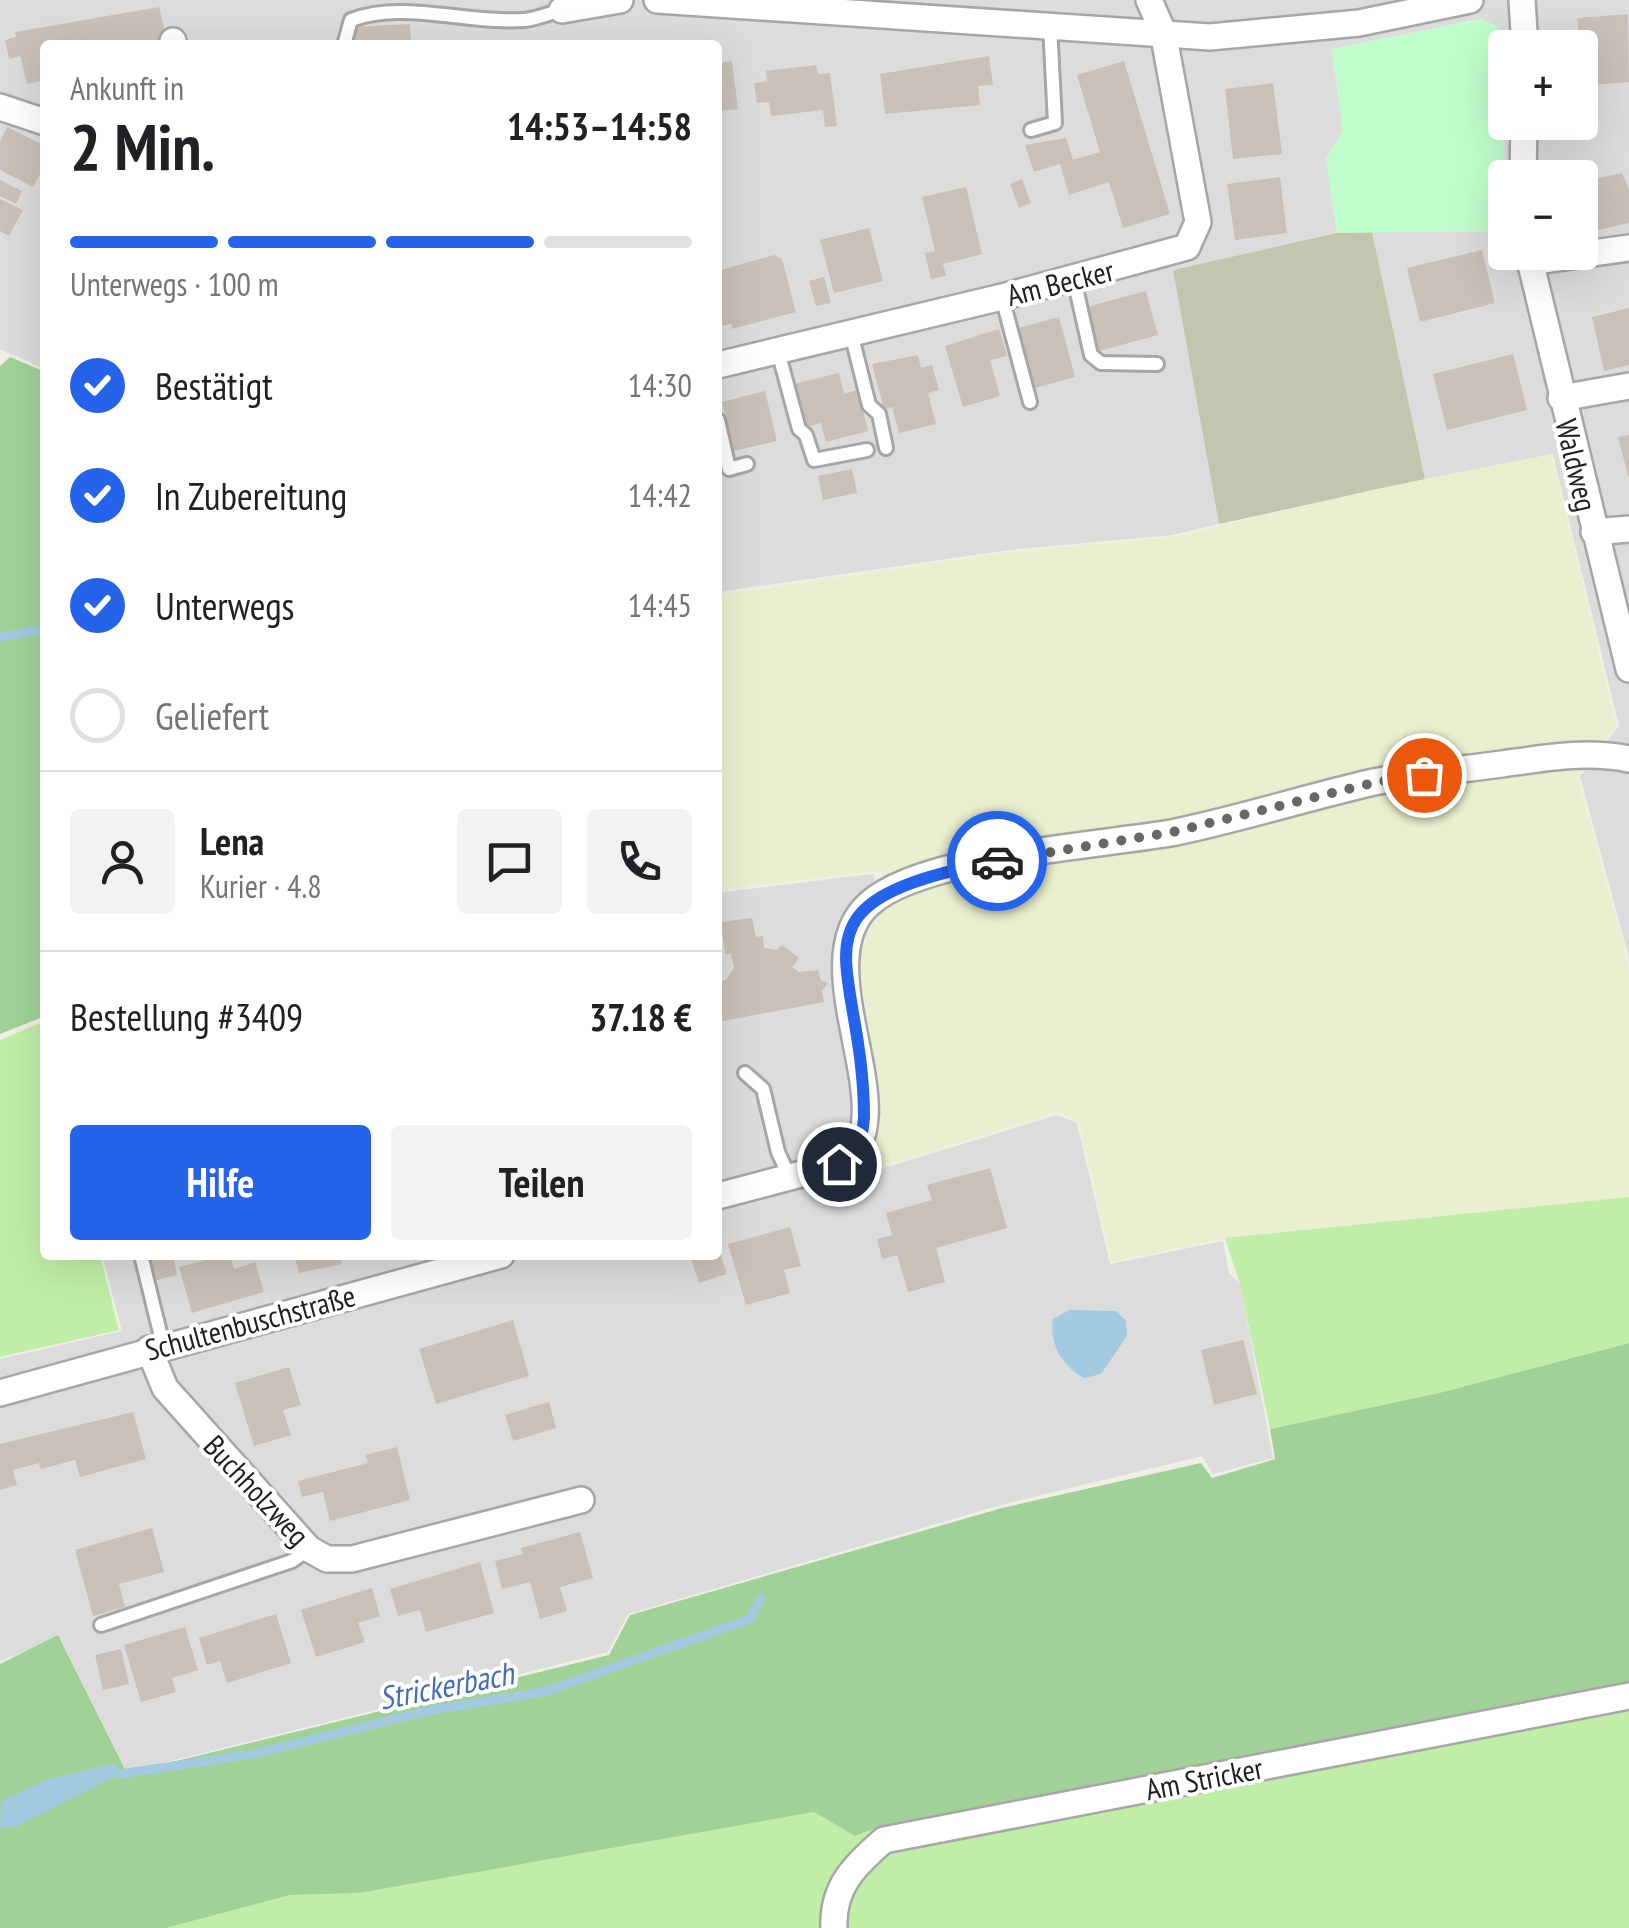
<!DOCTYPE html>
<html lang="de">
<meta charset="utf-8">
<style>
:root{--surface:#fff;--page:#f2f2f2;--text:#202124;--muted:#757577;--line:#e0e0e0;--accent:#2563eb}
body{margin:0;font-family:"PT Sans Narrow",sans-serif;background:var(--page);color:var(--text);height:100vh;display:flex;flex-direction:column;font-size:38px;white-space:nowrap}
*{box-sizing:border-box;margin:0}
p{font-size:32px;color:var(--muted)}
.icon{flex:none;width:55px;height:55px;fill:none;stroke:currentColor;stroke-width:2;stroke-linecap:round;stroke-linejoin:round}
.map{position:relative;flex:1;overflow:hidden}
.sheet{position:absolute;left:40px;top:40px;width:682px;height:1220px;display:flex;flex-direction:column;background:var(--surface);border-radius:10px;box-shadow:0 10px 40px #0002}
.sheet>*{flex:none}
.fabs{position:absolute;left:1488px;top:30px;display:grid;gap:20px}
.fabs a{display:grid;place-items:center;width:110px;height:110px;border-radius:10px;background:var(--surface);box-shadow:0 10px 40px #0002;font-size:50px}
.pin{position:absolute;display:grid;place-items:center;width:85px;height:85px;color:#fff;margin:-42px;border:5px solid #fff;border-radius:50%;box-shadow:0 2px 10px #0007}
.courier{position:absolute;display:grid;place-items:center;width:100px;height:100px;margin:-50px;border:8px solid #2563eb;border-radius:50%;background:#fff;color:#222;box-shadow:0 2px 12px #0007}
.overview em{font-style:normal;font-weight:700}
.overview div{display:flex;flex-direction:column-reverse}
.overview{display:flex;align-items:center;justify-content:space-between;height:170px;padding:0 30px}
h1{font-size:65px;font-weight:700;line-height:75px}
.bar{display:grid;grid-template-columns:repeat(4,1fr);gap:15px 10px;align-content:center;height:120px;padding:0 30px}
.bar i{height:12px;border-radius:8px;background:var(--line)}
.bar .current{background:var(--accent)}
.bar p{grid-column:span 4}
.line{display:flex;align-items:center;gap:25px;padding:0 30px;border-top:2px solid var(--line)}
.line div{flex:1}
.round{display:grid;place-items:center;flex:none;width:105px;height:105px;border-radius:10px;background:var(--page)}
ol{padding:0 30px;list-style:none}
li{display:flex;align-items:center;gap:30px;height:110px}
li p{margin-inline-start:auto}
li .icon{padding:10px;border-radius:50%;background:var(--accent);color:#fff;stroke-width:4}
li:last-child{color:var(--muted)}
li i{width:55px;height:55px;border:5px solid var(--line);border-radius:50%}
.button{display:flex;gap:20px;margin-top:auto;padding:20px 30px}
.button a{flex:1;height:115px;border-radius:10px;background:var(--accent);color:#fff;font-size:40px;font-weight:700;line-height:115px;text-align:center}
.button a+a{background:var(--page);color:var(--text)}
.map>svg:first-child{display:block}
.residential{fill:#dddcdc;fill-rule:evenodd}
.construction{fill:#c3c6af}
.farmland{fill:#e9f0cf}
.grass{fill:#c0eea7}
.forest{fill:#a0d297}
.park{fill:#bffdcc}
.water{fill:#a2cae1}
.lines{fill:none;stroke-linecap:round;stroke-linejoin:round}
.stream{stroke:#a2cae1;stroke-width:9}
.building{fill:#c9c1b7}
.service-casing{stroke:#a6a6a6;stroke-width:18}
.minor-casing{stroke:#a6a6a6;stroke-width:30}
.service{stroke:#fff;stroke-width:12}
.minor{stroke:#fff;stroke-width:25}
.done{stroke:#686764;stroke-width:10;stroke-dasharray:0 18}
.route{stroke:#2563eb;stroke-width:12}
.labels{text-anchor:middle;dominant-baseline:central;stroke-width:8;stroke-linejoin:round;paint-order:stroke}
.street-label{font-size:30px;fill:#1f1f1f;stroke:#fff}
.water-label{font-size:32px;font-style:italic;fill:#456eb5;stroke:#fff}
</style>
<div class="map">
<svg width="1629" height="1928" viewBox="0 0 1629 1928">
<rect width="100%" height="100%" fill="#f0eee5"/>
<g class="residential">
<path d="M 0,0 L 1629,0 L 1629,958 L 1580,776 L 1619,726 L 1553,454 L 1425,479 L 1372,232 L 1505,231 L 1505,252 L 1580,252 L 1580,178 L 1505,178 L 1505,200 L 1503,35 L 1480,19 L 1332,49 L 1343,131 L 1326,159 L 1337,233 L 1173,270 L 1219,524 L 1172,535 L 1009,550 L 718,592 L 718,45 L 45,45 L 45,369 L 0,349 ZM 1505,48 L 1580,48 L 1580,122 L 1505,122 Z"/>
<path d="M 873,874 L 876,886 L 838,944 L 871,1172 L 1057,1115 L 1077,1123 L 1110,1264 L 1223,1241 L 1229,1273 L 1240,1284 L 1273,1458 L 1213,1474 L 1202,1456 L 1001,1505 L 628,1614 L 608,1652 L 127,1772 L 60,1638 L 0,1661 L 0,1359 L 122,1331 L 102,1255 L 718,1255 L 718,893 Z"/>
</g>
<path class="construction" d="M 1372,232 L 1425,479 L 1219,524 L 1173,270 L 1337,233 Z"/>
<path class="farmland" d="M 1552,454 L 1616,727 L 1577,776 L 1629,966 L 1629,1197 L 1225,1238 L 1112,1262 L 1079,1122 L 1058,1112 L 878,1168 L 872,1057 L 859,957 L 868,931 L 888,906 L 882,870 L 718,890 L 718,595 L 1011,552 L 1174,537 L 1372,490 Z"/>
<g class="grass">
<path d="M 40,1023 L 45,1040 L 45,1255 L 100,1255 L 119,1330 L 0,1357 L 0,1040 Z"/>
<path d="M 1629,1197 L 1629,1343 L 1439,1393 L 1270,1429 L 1240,1284 L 1225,1238 Z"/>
<path d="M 1629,1704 L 1629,1928 L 166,1928 L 290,1895 L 360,1893 L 814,1812 L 855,1836 L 876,1828 L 855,1875 L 885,1848 Z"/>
</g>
<g class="forest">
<path d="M 10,357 L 45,372 L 45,1016 L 0,1034 L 0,366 Z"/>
<path d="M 1629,1343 L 1629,1686 L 876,1828 L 855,1836 L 814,1812 L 360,1893 L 290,1895 L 166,1928 L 0,1928 L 0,1664 L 58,1635 L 127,1773 L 609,1655 L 630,1615 L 1002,1508 L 1201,1463 L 1212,1478 L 1275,1459 L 1270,1429 L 1439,1393 Z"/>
</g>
<path class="park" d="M 1480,19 L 1494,24 L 1503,35 L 1505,231 L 1337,233 L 1326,159 L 1343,131 L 1332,49 Z"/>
<g class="water">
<path d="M 1069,1310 L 1116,1311 L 1126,1321 L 1127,1336 L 1101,1374 L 1084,1378 C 1062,1366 1049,1344 1053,1319 Z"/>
<path d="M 115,1763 L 120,1774 L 17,1826 L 0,1828 L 1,1801 L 47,1780 Z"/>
</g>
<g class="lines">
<g class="stream">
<path d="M 0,637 L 45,629"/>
<path d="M 120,1774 L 254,1754 L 432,1710 L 544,1692 L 750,1619 L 761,1598"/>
</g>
</g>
<g class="building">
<path d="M 159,7 L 168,45 L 45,45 L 45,80 L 27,84 L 20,56 L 9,59 L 5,40 L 16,37 L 15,32 Z"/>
<path d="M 1628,14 L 1629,82 L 1583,86 L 1577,18 Z"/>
<path d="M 410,24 L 411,45 L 353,45 L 352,27 Z"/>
<path d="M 989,56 L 993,85 L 978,86 L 980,105 L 885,114 L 880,74 Z"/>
<path d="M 732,61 L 738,109 L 718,111 L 718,63 Z"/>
<path d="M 1124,61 L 1170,214 L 1123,228 L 1109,182 L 1069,195 L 1060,164 L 1034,172 L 1025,145 L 1066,138 L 1073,160 L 1100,152 L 1077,75 Z"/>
<path d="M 816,65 L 818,74 L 830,73 L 837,126 L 825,127 L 823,110 L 771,116 L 769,102 L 757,103 L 754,83 L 767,81 L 766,71 Z"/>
<path d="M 1273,83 L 1282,154 L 1233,159 L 1225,89 Z"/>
<path d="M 7,127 L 45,146 L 45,165 L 33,187 L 0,170 L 0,141 Z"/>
<path d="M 1622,173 L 1629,189 L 1629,223 L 1580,234 L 1580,182 Z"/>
<path d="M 1280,177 L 1287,233 L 1235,240 L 1227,184 Z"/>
<path d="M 1022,179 L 1031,203 L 1019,208 L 1010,184 Z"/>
<path d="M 0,180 L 22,191 L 16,204 L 0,196 Z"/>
<path d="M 966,187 L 982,254 L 943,264 L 946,276 L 931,279 L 925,253 L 935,251 L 922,197 Z"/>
<path d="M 0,199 L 23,210 L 9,236 L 0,231 Z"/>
<path d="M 869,228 L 883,281 L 834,293 L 820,240 Z"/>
<path d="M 1482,250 L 1495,303 L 1420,322 L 1407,268 Z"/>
<path d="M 774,255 L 782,259 L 796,312 L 732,329 L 731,324 L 718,327 L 721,286 L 718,271 Z"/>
<path d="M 824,277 L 831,303 L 816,306 L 809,281 Z"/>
<path d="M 1146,291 L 1158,335 L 1099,351 L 1087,307 Z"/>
<path d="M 1629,308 L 1629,365 L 1604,371 L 1592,317 Z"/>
<path d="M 1059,317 L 1075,377 L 1035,388 L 1019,328 Z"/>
<path d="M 999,329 L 1007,356 L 990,360 L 1000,396 L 963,407 L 945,346 Z"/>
<path d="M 1513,354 L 1527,410 L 1447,430 L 1433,374 Z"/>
<path d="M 918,355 L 921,368 L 932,365 L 939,390 L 928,393 L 936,424 L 899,433 L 892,407 L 884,409 L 872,364 Z"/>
<path d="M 839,373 L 844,394 L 858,390 L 868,431 L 826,442 L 821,423 L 805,427 L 794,384 Z"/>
<path d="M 765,391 L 777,441 L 733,451 L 722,402 Z"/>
<path d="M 1629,435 L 1629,476 L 1628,476 L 1618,437 Z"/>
<path d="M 852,469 L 857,493 L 823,500 L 818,476 Z"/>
<path d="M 752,918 L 756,937 L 763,936 L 764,948 L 777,950 L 782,945 L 799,958 L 792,967 L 799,972 L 818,970 L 821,980 L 828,983 L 822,991 L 824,1002 L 718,1022 L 718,981 L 726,980 L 734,968 L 731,954 L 725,954 L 721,922 Z"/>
<path d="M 990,1168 L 1007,1228 L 936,1248 L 945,1282 L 908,1292 L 897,1255 L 882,1259 L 877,1239 L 892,1235 L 886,1213 L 932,1200 L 927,1185 Z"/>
<path d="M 790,1227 L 801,1266 L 784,1270 L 790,1293 L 746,1305 L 728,1244 Z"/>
<path d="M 718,1247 L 727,1274 L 699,1283 L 690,1255 L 718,1255 Z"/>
<path d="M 173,1255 L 177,1275 L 153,1281 L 148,1257 Z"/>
<path d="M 205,1255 L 230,1255 L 234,1269 L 255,1262 L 264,1292 L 192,1313 L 179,1267 L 206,1260 Z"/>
<path d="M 294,1255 L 340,1255 L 342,1264 L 299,1273 Z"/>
<path d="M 513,1320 L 529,1376 L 436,1404 L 419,1349 Z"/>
<path d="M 1243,1340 L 1257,1394 L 1214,1405 L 1201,1350 Z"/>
<path d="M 289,1367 L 301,1405 L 283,1410 L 291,1435 L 254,1446 L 235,1383 Z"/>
<path d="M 549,1402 L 556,1428 L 513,1441 L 505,1415 Z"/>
<path d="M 133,1412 L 146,1459 L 80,1477 L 75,1460 L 41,1469 L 39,1463 L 13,1470 L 17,1485 L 0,1490 L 0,1444 Z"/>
<path d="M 397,1447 L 410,1500 L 330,1521 L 323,1492 L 302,1497 L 298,1481 L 368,1463 L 366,1455 Z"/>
<path d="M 152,1528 L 164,1572 L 119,1584 L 125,1607 L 93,1616 L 75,1550 Z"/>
<path d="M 580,1532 L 593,1578 L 560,1587 L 567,1611 L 540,1619 L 530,1582 L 502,1589 L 495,1561 L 523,1554 L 521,1548 Z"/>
<path d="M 480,1562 L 494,1613 L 426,1632 L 420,1610 L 398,1616 L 390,1589 Z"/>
<path d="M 372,1588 L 380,1616 L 358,1623 L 365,1642 L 316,1657 L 301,1610 Z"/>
<path d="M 276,1614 L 291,1663 L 227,1683 L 220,1661 L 207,1665 L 199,1638 Z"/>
<path d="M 185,1627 L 198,1670 L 172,1678 L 176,1692 L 141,1702 L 124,1645 Z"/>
<path d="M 121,1649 L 129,1684 L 103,1690 L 95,1655 Z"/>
</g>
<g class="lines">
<defs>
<g id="service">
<path d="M 344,45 L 351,20 C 402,0 468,24 524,20 C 536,19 550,13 562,10"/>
<path d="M 1031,130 L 1055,123 L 1050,25"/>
<path d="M 1074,279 L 1091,355 L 1101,363 L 1157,364"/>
<path d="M 1002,297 L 1030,402"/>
<path d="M 851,333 L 869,405 L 879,414 L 886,448"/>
<path d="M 778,351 L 799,429 L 806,435 L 814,460 L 867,450"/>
<path d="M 718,420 L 729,469 L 747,464"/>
<path d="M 745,1073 L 763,1089 L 778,1152 L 789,1176"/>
<path d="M 141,1255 L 163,1345"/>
<path d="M 101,1625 L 292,1561 L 309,1549"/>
</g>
<g id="minor">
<path d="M 657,0 L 1210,37 L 1359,23 L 1470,0"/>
<path d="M 1522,0 L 1525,48"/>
<path d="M 562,10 L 620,0"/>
<path d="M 173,41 L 173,45"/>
<path d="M 0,107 L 45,122"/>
<path d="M 1523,178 L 1524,122"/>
<path d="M 1528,252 L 1629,669"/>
<path d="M 1529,262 L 1629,248"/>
<path d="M 718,365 L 1002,297 L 1187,247 L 1198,222 L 1163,32 L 1149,0"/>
<path d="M 1561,398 L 1629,386"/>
<path d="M 1594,532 L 1629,529"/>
<path d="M 718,1196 L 839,1164 C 913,1123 800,966 869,904 C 923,855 1101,846 1176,832 C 1243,818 1308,797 1374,782 C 1416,773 1459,770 1502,764 C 1544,758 1587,750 1629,759"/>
<path d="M 149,1349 L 165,1388 L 309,1549 L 327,1559 L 352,1559 L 581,1500"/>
<path d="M 0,1393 L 501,1255"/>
<path d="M 834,1928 C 832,1887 855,1865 884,1840 L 1629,1696"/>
</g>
</defs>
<use href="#service" class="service-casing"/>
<use href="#minor" class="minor-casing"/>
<use href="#service" class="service"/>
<use href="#minor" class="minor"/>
</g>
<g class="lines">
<path class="done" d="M 997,861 L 1173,832 L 1377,782 L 1424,775"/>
<path class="route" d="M 839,1164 C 859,1153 862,1140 864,1118 C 864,955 774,904 997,861"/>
</g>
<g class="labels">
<g class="street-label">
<text transform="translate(1060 282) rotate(-14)">Am Becker</text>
<text transform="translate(1577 465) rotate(77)">Waldweg</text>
<text transform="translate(250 1322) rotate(-15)">Schultenbuschstraße</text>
<text transform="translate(257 1490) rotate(47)">Buchholzweg</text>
<text transform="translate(1204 1778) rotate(-11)">Am Stricker</text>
</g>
<g class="water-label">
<text transform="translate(446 1685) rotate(-11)">Strickerbach</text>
</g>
</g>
</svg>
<div class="fabs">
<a>+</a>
<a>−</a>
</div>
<div class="pin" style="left:1424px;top:775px;background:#ea580c"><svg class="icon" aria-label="bag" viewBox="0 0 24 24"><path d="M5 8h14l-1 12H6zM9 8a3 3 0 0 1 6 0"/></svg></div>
<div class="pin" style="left:839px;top:1164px;background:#1f2937"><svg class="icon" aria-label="home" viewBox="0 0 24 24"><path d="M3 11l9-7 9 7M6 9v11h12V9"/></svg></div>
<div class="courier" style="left:997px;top:861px"><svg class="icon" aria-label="car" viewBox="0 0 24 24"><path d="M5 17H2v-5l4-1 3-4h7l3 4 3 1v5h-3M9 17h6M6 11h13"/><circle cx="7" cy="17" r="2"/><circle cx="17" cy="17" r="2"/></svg></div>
<section class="sheet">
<div class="overview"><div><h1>2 Min.</h1><p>Ankunft in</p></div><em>14:53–14:58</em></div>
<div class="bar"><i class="current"></i><i class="current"></i><i class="current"></i><i></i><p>Unterwegs · 100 m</p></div>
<ol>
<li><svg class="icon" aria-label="check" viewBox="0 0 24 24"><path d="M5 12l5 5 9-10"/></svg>Bestätigt<p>14:30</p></li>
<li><svg class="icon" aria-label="check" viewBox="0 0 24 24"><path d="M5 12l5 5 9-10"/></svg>In Zubereitung<p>14:42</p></li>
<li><svg class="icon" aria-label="check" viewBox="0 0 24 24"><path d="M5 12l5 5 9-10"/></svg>Unterwegs<p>14:45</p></li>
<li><i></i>Geliefert</li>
</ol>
<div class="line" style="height:180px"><a class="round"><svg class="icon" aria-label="person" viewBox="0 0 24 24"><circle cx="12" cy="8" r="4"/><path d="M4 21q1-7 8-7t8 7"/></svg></a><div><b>Lena</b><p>Kurier · 4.8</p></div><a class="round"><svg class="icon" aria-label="chat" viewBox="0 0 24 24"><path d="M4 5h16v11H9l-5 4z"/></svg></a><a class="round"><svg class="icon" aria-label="phone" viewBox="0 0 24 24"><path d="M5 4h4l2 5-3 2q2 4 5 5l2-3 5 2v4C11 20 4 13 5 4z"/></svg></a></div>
<div class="line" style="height:130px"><div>Bestellung #3409</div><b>37.18 €</b></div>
<div class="button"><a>Hilfe</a><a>Teilen</a></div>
</section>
</div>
